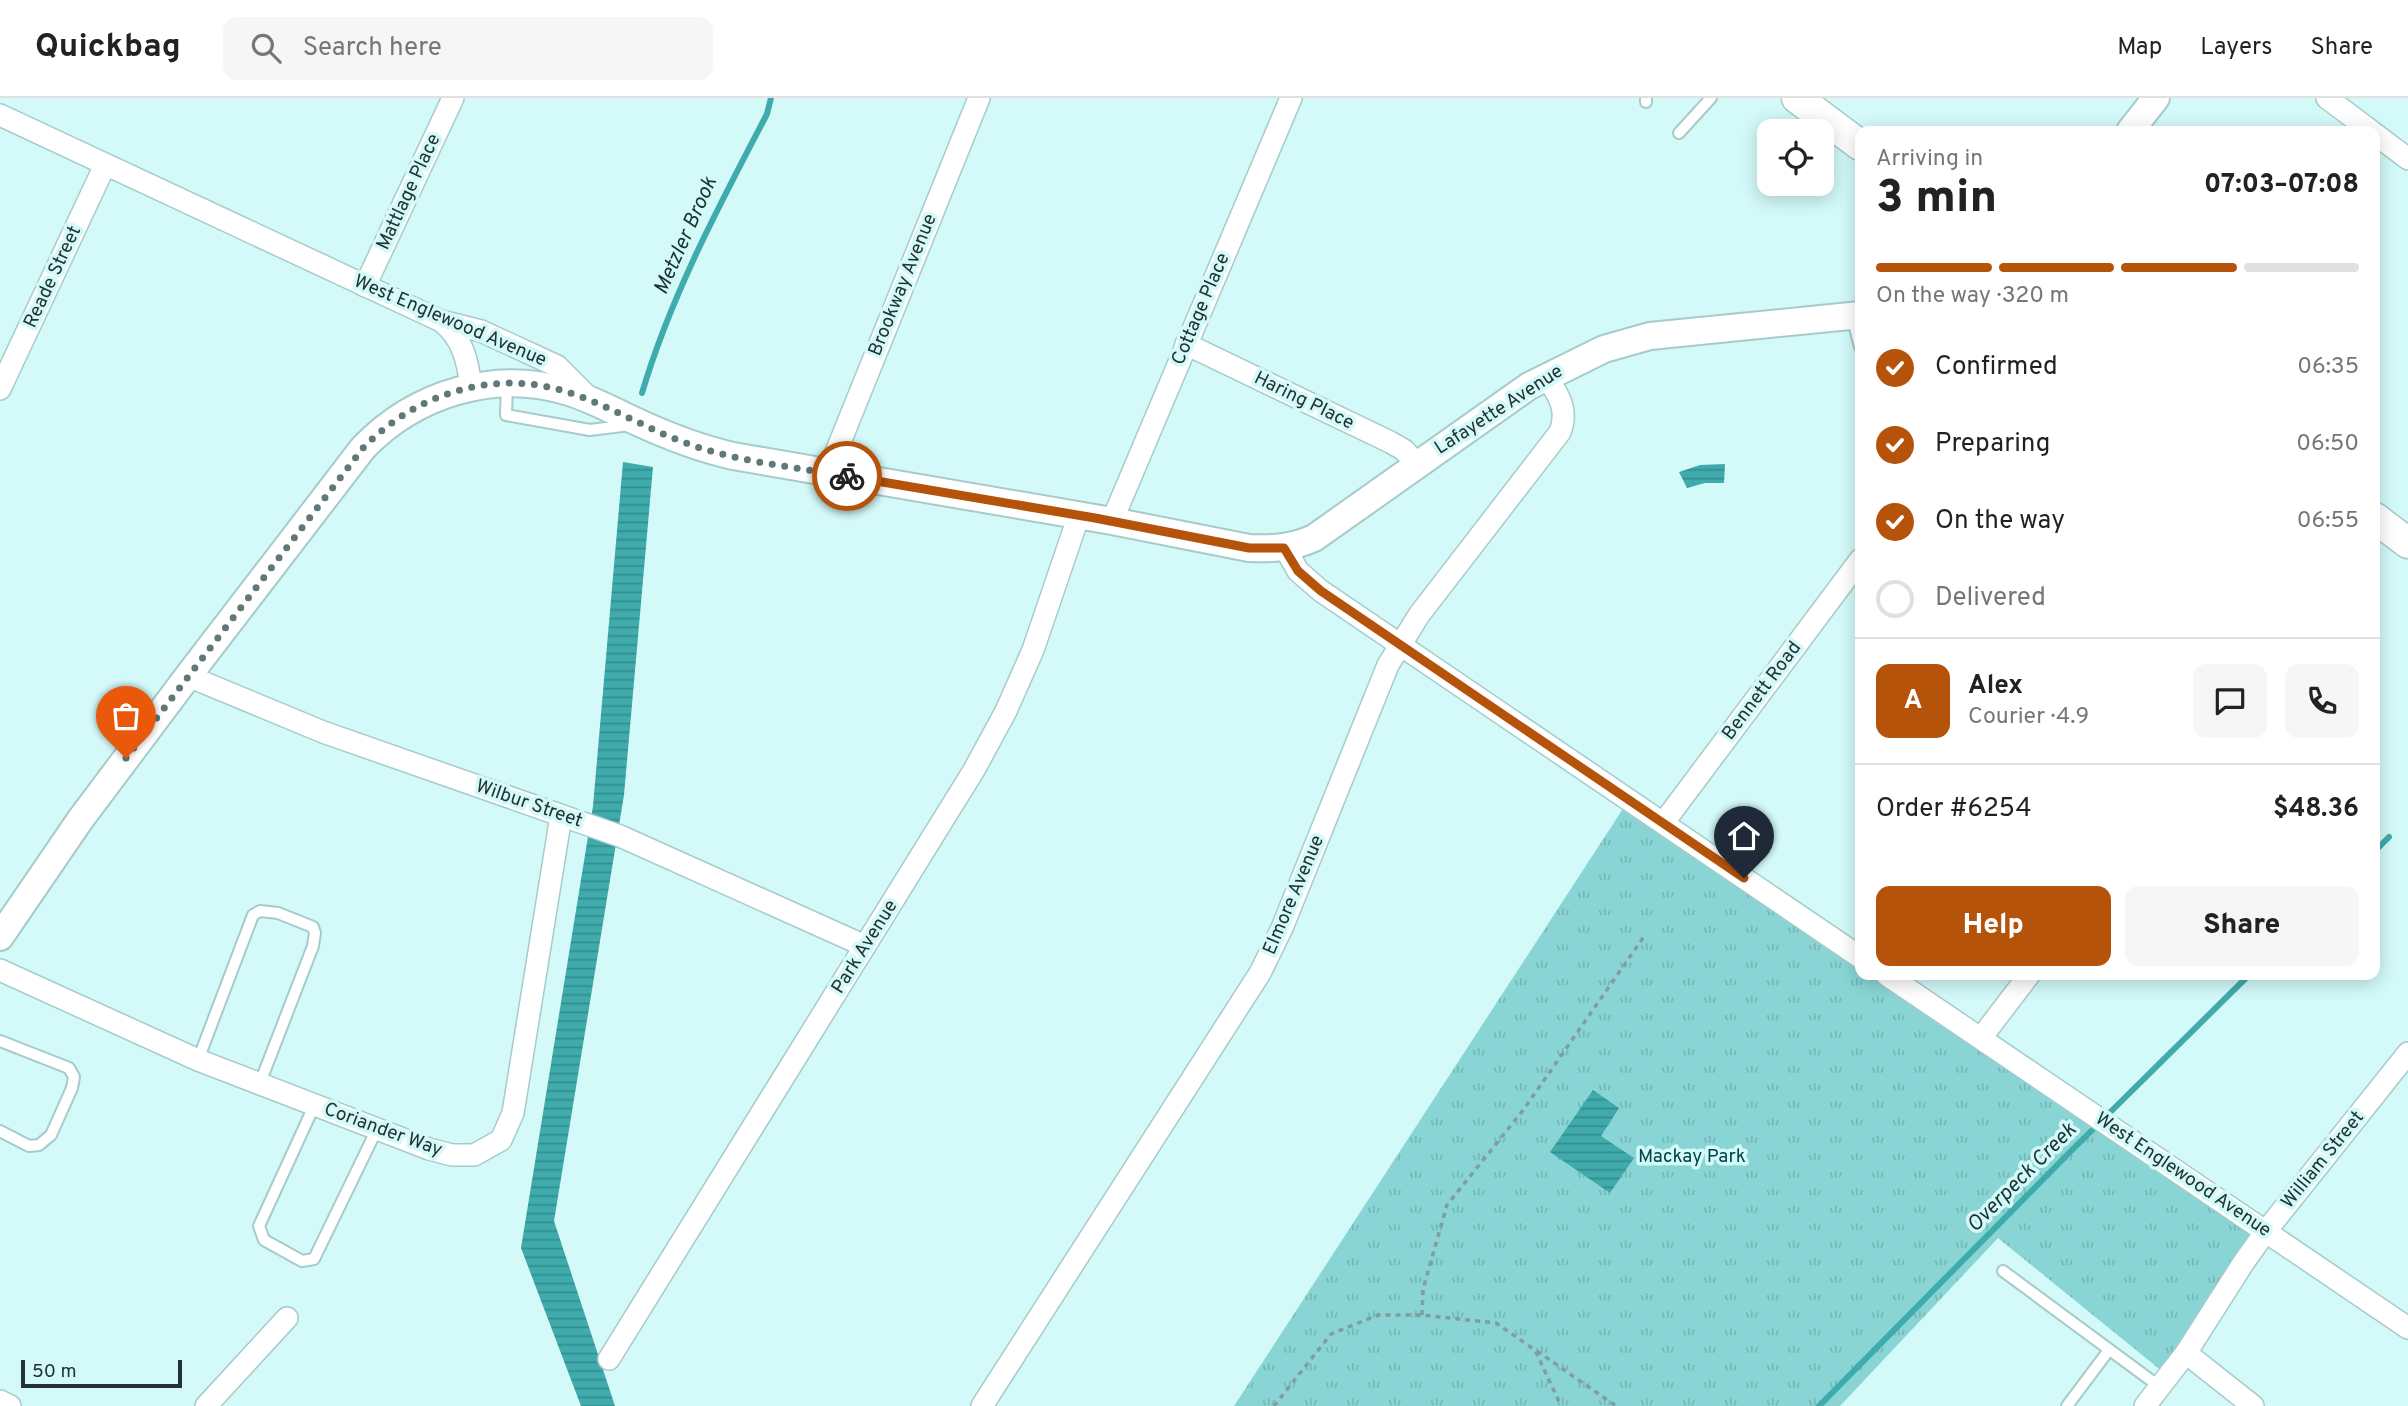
<!DOCTYPE html>
<meta charset="utf-8">
<style>
:root{--surface:#fff;--page:#f6f6f6;--text:#222;--muted:#767676;--line:#e0e0e0;--accent:#b45309}
body{margin:0;font-family:Overpass,sans-serif;background:var(--page);color:var(--text);height:100vh;display:flex;flex-direction:column;font-size:26px;white-space:nowrap}
*{box-sizing:border-box;margin:0}
p{font-size:23px;color:var(--muted)}
.icon{flex:none;width:38px;height:38px;fill:none;stroke:currentColor;stroke-width:2;stroke-linecap:round;stroke-linejoin:round}
.map{position:relative;flex:1;overflow:hidden}
.side{position:absolute;left:1855px;top:28px;width:525px;height:854px;display:flex;flex-direction:column;background:var(--surface);border-radius:14px;box-shadow:0 4px 18px #0003}
.side>*{flex:none}
.buttons{position:absolute;left:1757px;top:21px;display:grid;gap:14px}
.buttons a{display:grid;place-items:center;width:77px;height:77px;border-radius:14px;background:var(--surface);box-shadow:0 4px 18px #0003;font-size:35px}
.scale{position:absolute;left:21px;bottom:18px;width:161px;box-sizing:border-box;padding-left:7px;border:4px solid #233232;border-top:0;font-size:19px;line-height:24px;white-space:nowrap;color:#233232;-webkit-text-stroke:5px #d3f9f9;paint-order:stroke}
.pin{position:absolute;display:grid;place-items:center;width:60px;height:60px;color:#fff;margin:-72px -30px;border-radius:50% 50% 50% 0;rotate:-45deg;box-shadow:0 0 7px #0007}
.pin .icon{rotate:45deg}
.courier{position:absolute;display:grid;place-items:center;width:70px;height:70px;margin:-35px;border:5px solid #b45309;border-radius:50%;background:#fff;color:#222;box-shadow:0 2px 9px #0007}
.summary em{font-style:normal;font-weight:800}
.summary div{display:flex;flex-direction:column-reverse}
.summary{display:flex;align-items:center;justify-content:space-between;height:119px;padding:0 21px}
h1{font-size:46px;font-weight:800;line-height:52px}
.bar{display:grid;grid-template-columns:repeat(4,1fr);gap:10px 7px;align-content:center;height:84px;padding:0 21px}
.bar i{height:9px;border-radius:5px;background:var(--line)}
.bar .on{background:var(--accent)}
.bar p{grid-column:span 4}
.line{display:flex;align-items:center;gap:18px;padding:0 21px;border-top:2px solid var(--line)}
.line div{flex:1}
.round{display:grid;place-items:center;flex:none;width:74px;height:74px;border-radius:14px;background:var(--page)}
ol{padding:0 21px;list-style:none}
li{display:flex;align-items:center;gap:21px;height:77px}
li p{margin-inline-start:auto}
li .icon{padding:7px;border-radius:50%;background:var(--accent);color:#fff;stroke-width:4}
li:last-child{color:var(--muted)}
li i{width:38px;height:38px;border:4px solid var(--line);border-radius:50%}
.primary-button{display:flex;gap:14px;margin-top:auto;padding:14px 21px}
.primary-button a{flex:1;height:80px;border-radius:14px;background:var(--accent);color:#fff;font-size:28px;font-weight:800;line-height:80px;text-align:center}
.primary-button a+a{background:var(--page);color:var(--text)}
header{display:flex;align-items:center;gap:42px;box-sizing:border-box;height:98px;padding:0 35px;background:var(--surface);border-bottom:2px solid var(--line)}
header strong{font-size:33px}
nav{display:flex;gap:38px;margin-inline-start:auto;font-size:24px}
.search{width:490px;height:63px;background:var(--page);display:flex;align-items:center;gap:18px;box-sizing:border-box;padding:0 24px;border-radius:14px;color:var(--muted);font-size:26px}
.map>svg:first-child{display:block}
.park{fill:url(#park-tufts)}
.water{fill:url(#water-rules)}
.lines{fill:none;stroke-linecap:round;stroke-linejoin:round}
.stream{stroke:#40abac;stroke-width:6}
.service-casing{stroke:#a6cbcb;stroke-width:14}
.minor-casing{stroke:#a6cbcb;stroke-width:24}
.tertiary-casing{stroke:#a6cbcb;stroke-width:30}
.secondary-casing{stroke:#a6cbcb;stroke-width:33}
.path{stroke:#829d9d;stroke-width:3.5;stroke-dasharray:5 5;stroke-linecap:butt}
.service{stroke:#fff;stroke-width:10}
.minor{stroke:#fff;stroke-width:21}
.tertiary{stroke:#fff;stroke-width:26}
.secondary{stroke:#fff;stroke-width:30}
.done{stroke:#617878;stroke-width:7;stroke-dasharray:0 12.6}
.route{stroke:#b45309;stroke-width:9}
.labels{text-anchor:middle;dominant-baseline:central;stroke-width:7;stroke-linejoin:round;paint-order:stroke}
.street-label{font-size:19px;fill:#233232;stroke:#d3f9f9}
.park-label{font-size:19px;fill:#004546;stroke:#d3f9f9}
.water-label{font-size:21px;font-style:italic;fill:#1a3232;stroke:#d3f9f9}
</style>
<header>
<strong>Quickbag</strong>
<div class="search"><svg class="icon" aria-label="search" viewBox="0 0 24 24"><circle cx="10" cy="10" r="6"/><path d="M15 15l6 6"/></svg>Search here</div>
<nav><a>Map</a><a>Layers</a><a>Share</a></nav>
</header>
<div class="map">
<svg width="2408" height="1308" viewBox="0 0 2408 1308">
<defs>
<pattern id="park-tufts" width="24" height="20" patternUnits="userSpaceOnUse" patternTransform="scale(1.75)"><rect width="24" height="20" fill="#89d5d5"/><path d="M3 7l-1-3M5 7V3M7 7l1-3M15 17l-1-3M17 17v-4M19 17l1-3" fill="none" stroke="#76b7b7"/></pattern>
<pattern id="water-rules" width="6" height="5" patternUnits="userSpaceOnUse" patternTransform="scale(1.75)"><rect width="6" height="5" fill="#40abac"/><path d="M0 2.5h6" fill="none" stroke="#358c8d"/></pattern>
</defs>
<rect width="100%" height="100%" fill="#d3f9f9"/>
<path class="park" d="M 1628,703 L 1860,864 L 1860,877 L 1879,877 L 2265,1145 L 2168,1278 L 1998,1140 L 1840,1308 L 1234,1308 Z"/>
<g class="water">
<path d="M 623,364 L 653,369 L 624,697 L 554,1123 L 615,1308 L 581,1308 L 521,1150 L 593,708 Z"/>
<path d="M 1725,366 L 1724,385 L 1705,385 L 1687,390 L 1679,374 L 1700,367 Z"/>
<path d="M 1593,992 L 1619,1010 L 1601,1038 L 1634,1060 L 1610,1095 L 1550,1054 Z"/>
</g>
<g class="lines">
<g class="stream">
<path d="M 642,295 C 671,197 720,106 767,16 L 771,0"/>
<path d="M 2375,753 L 2389,739"/>
<path d="M 1819,1308 L 2073,1051 L 2249,877"/>
</g>
<defs>
<g id="service">
<path d="M 1646,4 L 1646,0"/>
<path d="M 1679,35 L 1711,0"/>
<path d="M 1852,218 L 1860,249"/>
<path d="M 507,285 L 506,317 L 590,332 L 630,327"/>
<path d="M 0,943 L 69,970 L 74,979 L 72,990 L 51,1037 L 39,1047 L 29,1048 L 0,1033"/>
<path d="M 198,962 L 253,817 L 260,813 L 278,815 L 313,829 L 315,835 L 313,848 L 260,985"/>
<path d="M 315,1006 L 259,1128 L 264,1142 L 302,1163 L 314,1161 L 377,1031"/>
<path d="M 2003,1173 L 2160,1289"/>
<path d="M 2067,1308 L 2109,1252"/>
</g>
<g id="minor">
<path d="M 2327,0 L 2371,33"/>
<path d="M 0,17 L 441,223 L 481,233 L 557,268 L 591,302"/>
<path d="M 2375,36 L 2408,61"/>
<path d="M 365,188 L 453,0"/>
<path d="M 441,223 C 463,239 468,265 471,289"/>
<path d="M 1186,246 L 1390,344 L 1404,352 L 1417,366"/>
<path d="M 0,291 L 105,67"/>
<path d="M 828,374 L 979,0"/>
<path d="M 1112,423 L 1291,0"/>
<path d="M 1285,450 L 1298,473 L 1321,493 L 1860,859"/>
<path d="M 188,578 L 323,634 L 620,738 L 865,848"/>
<path d="M 1664,724 L 1860,462"/>
<path d="M 0,872 L 198,962 L 429,1051 L 452,1057 L 474,1057 L 501,1042 L 513,1015 L 561,718"/>
<path d="M 1887,877 L 2408,1230"/>
<path d="M 1981,940 L 2029,877"/>
<path d="M 2186,1255 L 2253,1308"/>
<path d="M 609,1261 L 974,672 L 1006,613 L 1033,552 L 1079,417"/>
<path d="M 0,1303 L 10,1308"/>
<path d="M 206,1308 L 287,1220"/>
<path d="M 982,1308 L 1260,875 L 1282,830 L 1388,567 L 1419,517 L 1560,334 C 1569,311 1558,296 1546,278"/>
<path d="M 2145,1308 L 2186,1255 L 2244,1164 L 2266,1133 L 2408,955"/>
</g>
<g id="tertiary">
<path d="M 2130,33 L 2156,0"/>
<path d="M 0,839 L 80,722 L 188,578 L 363,350 C 416,295 495,271 569,294 C 591,301 612,312 633,322 C 665,337 698,350 733,358 L 1112,423 L 1249,450 C 1272,451 1292,450 1314,440 L 1529,288 L 1604,251 L 1650,238 L 1860,217"/>
</g>
<g id="secondary">
<path d="M 1797,0 L 1860,47"/>
<path d="M 2375,420 L 2408,445"/>
</g>
</defs>
<use href="#service" class="service-casing"/>
<use href="#minor" class="minor-casing"/>
<use href="#tertiary" class="tertiary-casing"/>
<use href="#secondary" class="secondary-casing"/>
<g class="path">
<path d="M 1422,1217 L 1423,1191 L 1447,1107 L 1524,1011 L 1645,837"/>
<path d="M 1537,1253 L 1616,1308"/>
<path d="M 1274,1308 L 1331,1236 L 1378,1217 L 1422,1217 L 1496,1225 L 1535,1252 L 1561,1308"/>
</g>
<use href="#service" class="service"/>
<use href="#minor" class="minor"/>
<use href="#tertiary" class="tertiary"/>
<use href="#secondary" class="secondary"/>
</g>
<g class="lines">
<path class="done" d="M 126,660 L 363,350 C 417,294 499,269 573,296 C 612,309 647,331 686,345 C 737,364 794,369 847,378"/>
<path class="route" d="M 847,378 L 1095,420 L 1249,450 L 1284,450 L 1298,473 L 1321,493 L 1744,780"/>
</g>
<g class="labels">
<g class="street-label">
<text transform="translate(409 94) rotate(-65)">Mattlage Place</text>
<text transform="translate(53 179) rotate(-65)">Reade Street</text>
<text transform="translate(903 187) rotate(-68)">Brookway Avenue</text>
<text transform="translate(1201 211) rotate(-67)">Cottage Place</text>
<text transform="translate(450 223) rotate(23)">West Englewood Avenue</text>
<text transform="translate(1304 303) rotate(26)">Haring Place</text>
<text transform="translate(1499 312) rotate(-33)">Lafayette Avenue</text>
<text transform="translate(1762 593) rotate(-53)">Bennett Road</text>
<text transform="translate(529 706) rotate(19)">Wilbur Street</text>
<text transform="translate(1294 797) rotate(-67)">Elmore Avenue</text>
<text transform="translate(865 849) rotate(-58)">Park Avenue</text>
<text transform="translate(383 1032) rotate(20)">Coriander Way</text>
<text transform="translate(2323 1062) rotate(-51)">William Street</text>
<text transform="translate(2183 1077) rotate(34)">West Englewood Avenue</text>
</g>
<g class="park-label">
<text x="1692" y="1059">Mackay Park</text>
</g>
<g class="water-label">
<text transform="translate(686 138) rotate(-66)">Metzler Brook</text>
<text transform="translate(2022 1080) rotate(-45)">Overpeck Creek</text>
</g>
</g>
</svg>
<div class="buttons">
<a><svg class="icon" aria-label="locate" viewBox="0 0 24 24"><circle cx="12" cy="12" r="6"/><path d="M12 2v4M12 18v4M2 12h4M18 12h4"/></svg></a>
</div>
<div class="scale">50 m</div>
<div class="pin" style="left:126px;top:660px;background:#ea580c"><svg class="icon" aria-label="bag" viewBox="0 0 24 24"><path d="M5 8h14l-1 12H6zM9 8a3 3 0 0 1 6 0"/></svg></div>
<div class="pin" style="left:1744px;top:780px;background:#1f2937"><svg class="icon" aria-label="home" viewBox="0 0 24 24"><path d="M3 11l9-7 9 7M6 9v11h12V9"/></svg></div>
<div class="courier" style="left:847px;top:378px"><svg class="icon" aria-label="bike" viewBox="0 0 24 24"><circle cx="6" cy="16" r="4"/><circle cx="18" cy="16" r="4"/><path d="M6 16l4-8h5l3 8M10 8l3 8H6M13 5h3"/></svg></div>
<section class="side">
<div class="summary"><div><h1>3 min</h1><p>Arriving in</p></div><em>07:03–07:08</em></div>
<div class="bar"><i class="on"></i><i class="on"></i><i class="on"></i><i></i><p>On the way · 320 m</p></div>
<ol>
<li><svg class="icon" aria-label="check" viewBox="0 0 24 24"><path d="M5 12l5 5 9-10"/></svg>Confirmed<p>06:35</p></li>
<li><svg class="icon" aria-label="check" viewBox="0 0 24 24"><path d="M5 12l5 5 9-10"/></svg>Preparing<p>06:50</p></li>
<li><svg class="icon" aria-label="check" viewBox="0 0 24 24"><path d="M5 12l5 5 9-10"/></svg>On the way<p>06:55</p></li>
<li><i></i>Delivered</li>
</ol>
<div class="line" style="height:126px"><b class="round" style="background:var(--accent);color:#fff">A</b><div><b>Alex</b><p>Courier · 4.9</p></div><a class="round"><svg class="icon" aria-label="chat" viewBox="0 0 24 24"><path d="M4 5h16v11H9l-5 4z"/></svg></a><a class="round"><svg class="icon" aria-label="phone" viewBox="0 0 24 24"><path d="M5 4h4l2 5-3 2q2 4 5 5l2-3 5 2v4C11 20 4 13 5 4z"/></svg></a></div>
<div class="line" style="height:91px"><div>Order #6254</div><b>$48.36</b></div>
<div class="primary-button"><a>Help</a><a>Share</a></div>
</section>
</div>
